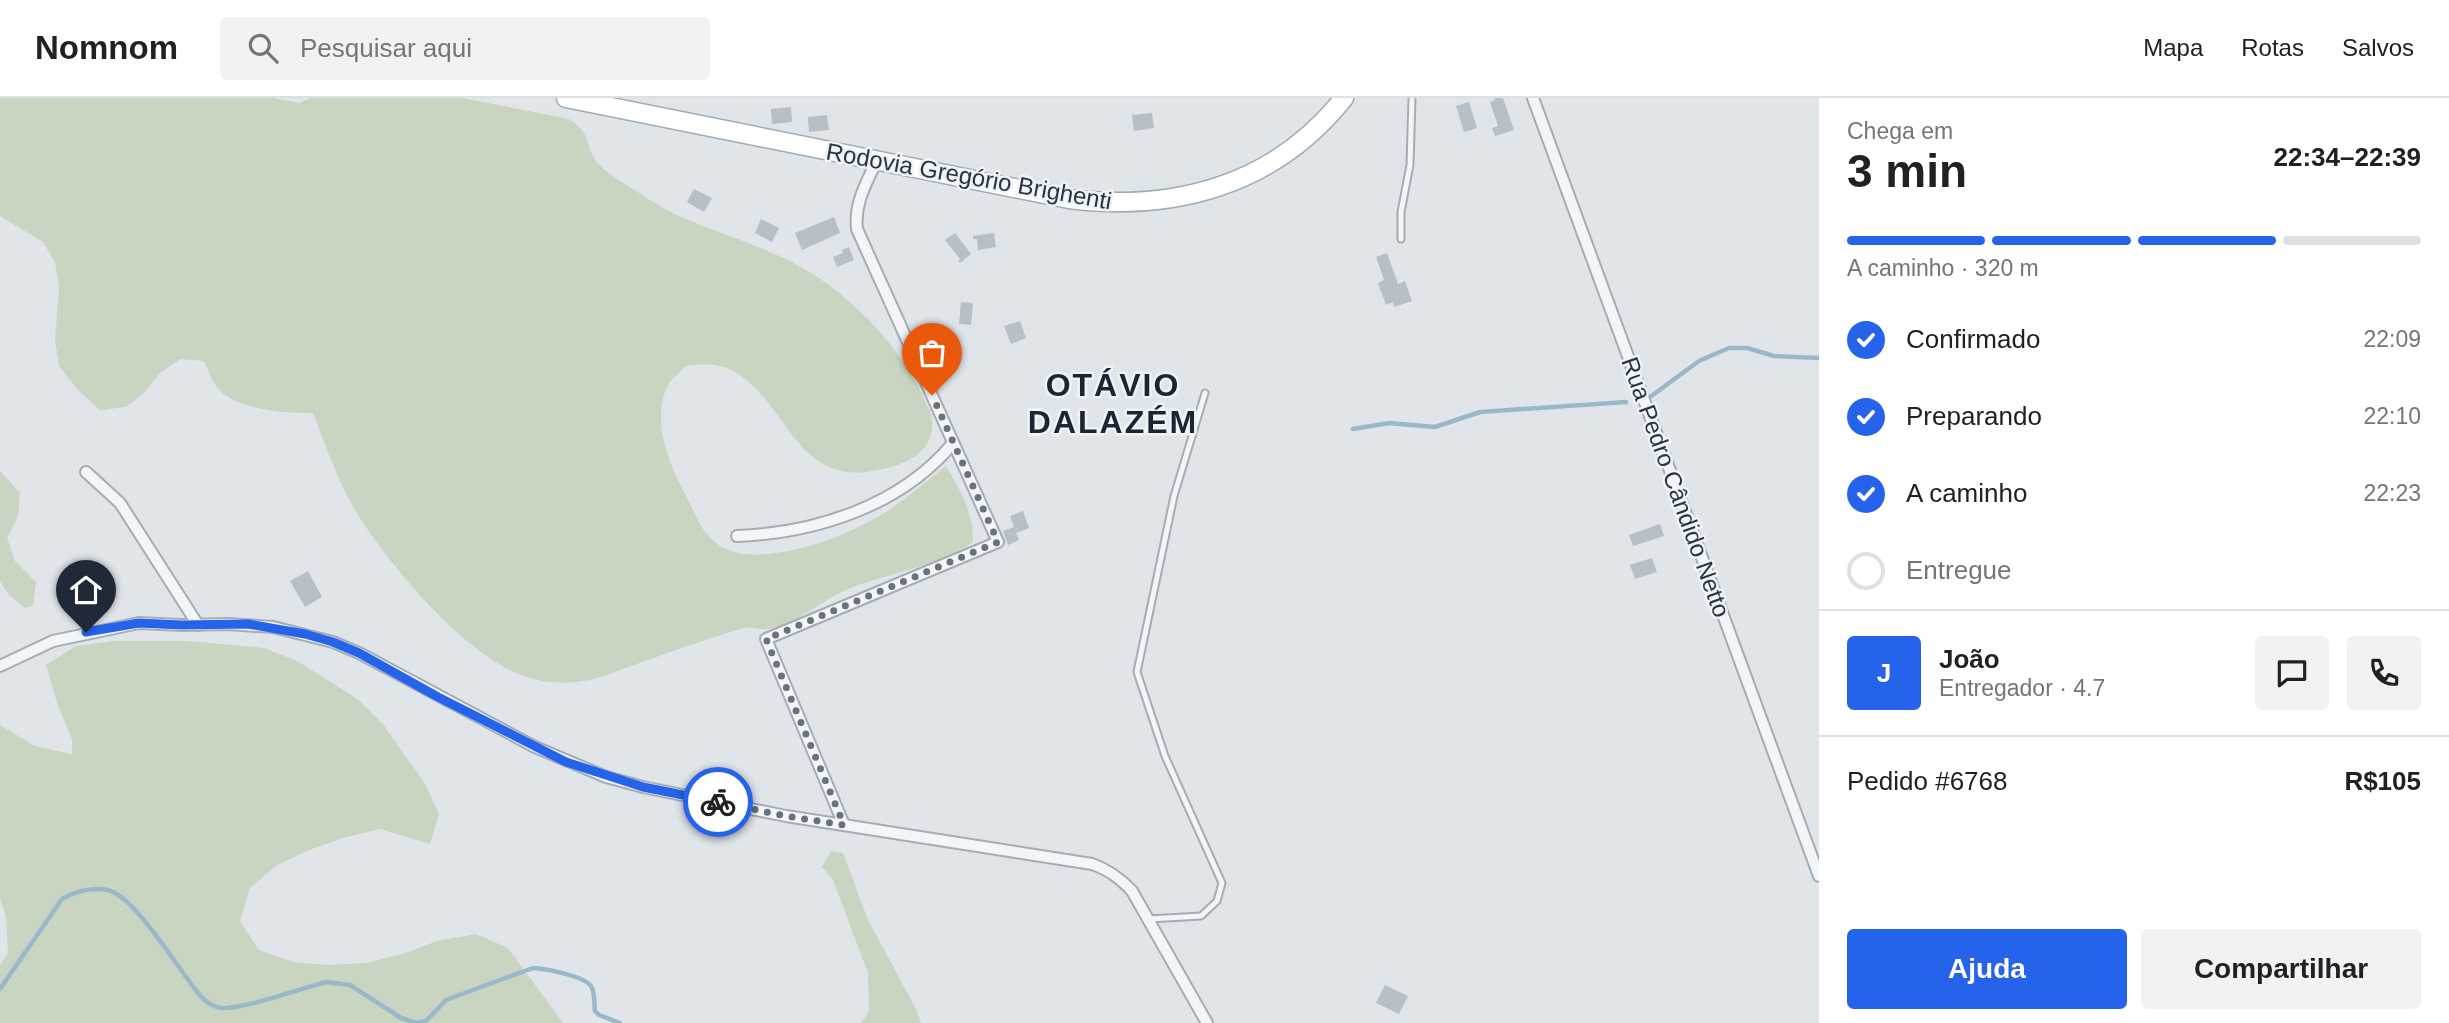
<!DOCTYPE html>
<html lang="pt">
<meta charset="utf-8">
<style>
:root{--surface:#fff;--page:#f2f2f2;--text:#202124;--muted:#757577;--line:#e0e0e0;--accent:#2563eb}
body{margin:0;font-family:Helvetica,sans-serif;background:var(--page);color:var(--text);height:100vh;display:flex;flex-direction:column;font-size:26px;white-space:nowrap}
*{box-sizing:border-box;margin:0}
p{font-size:23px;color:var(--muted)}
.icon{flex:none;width:38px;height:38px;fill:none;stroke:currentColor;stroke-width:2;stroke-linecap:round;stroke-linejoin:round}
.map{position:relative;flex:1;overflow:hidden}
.sheet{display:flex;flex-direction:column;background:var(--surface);width:630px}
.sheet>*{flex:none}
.pin{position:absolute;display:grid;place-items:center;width:60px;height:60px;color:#fff;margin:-72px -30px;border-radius:50% 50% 50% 0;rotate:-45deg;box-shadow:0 0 7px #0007}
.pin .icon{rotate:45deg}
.courier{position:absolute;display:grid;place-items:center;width:70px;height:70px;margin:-35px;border:5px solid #2563eb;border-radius:50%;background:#fff;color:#222;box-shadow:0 2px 9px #0007}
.head em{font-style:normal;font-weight:800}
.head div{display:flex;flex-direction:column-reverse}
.head{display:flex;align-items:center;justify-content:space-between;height:119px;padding:0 28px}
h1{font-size:46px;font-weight:800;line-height:52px}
.bar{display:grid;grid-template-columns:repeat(4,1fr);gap:10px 7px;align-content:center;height:84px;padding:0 28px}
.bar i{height:9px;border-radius:5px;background:var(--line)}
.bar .active{background:var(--accent)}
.bar p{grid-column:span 4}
.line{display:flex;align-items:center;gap:18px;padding:0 28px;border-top:2px solid var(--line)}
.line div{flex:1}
.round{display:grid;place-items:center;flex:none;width:74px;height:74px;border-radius:7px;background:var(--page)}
ol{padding:0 28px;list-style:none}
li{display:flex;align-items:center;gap:21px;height:77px}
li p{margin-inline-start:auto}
li .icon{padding:7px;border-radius:50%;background:var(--accent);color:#fff;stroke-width:4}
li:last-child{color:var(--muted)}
li i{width:38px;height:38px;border:4px solid var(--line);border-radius:50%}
.button{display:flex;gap:14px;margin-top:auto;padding:14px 28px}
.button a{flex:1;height:80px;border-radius:7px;background:var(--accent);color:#fff;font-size:28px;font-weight:800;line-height:80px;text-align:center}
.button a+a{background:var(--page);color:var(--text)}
header{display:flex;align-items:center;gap:42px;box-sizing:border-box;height:98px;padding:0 35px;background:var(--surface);border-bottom:2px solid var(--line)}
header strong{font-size:33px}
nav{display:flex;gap:38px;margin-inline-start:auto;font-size:24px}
.search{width:490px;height:63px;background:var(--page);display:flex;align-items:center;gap:18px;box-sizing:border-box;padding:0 24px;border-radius:7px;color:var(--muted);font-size:26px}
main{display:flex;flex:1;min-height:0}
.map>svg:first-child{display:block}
.green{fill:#c9d4c1}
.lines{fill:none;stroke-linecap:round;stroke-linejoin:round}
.stream{stroke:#99b9cb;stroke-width:4.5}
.building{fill:#b7bfc7}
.lane-casing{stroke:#a5adb4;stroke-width:9}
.street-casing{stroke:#a5adb4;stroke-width:14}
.primary-casing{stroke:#9facb6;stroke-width:21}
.lane{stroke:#f3f5f8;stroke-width:5}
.street{stroke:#f3f5f8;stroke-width:10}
.primary{stroke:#fff;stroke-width:18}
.done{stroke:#68737d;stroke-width:7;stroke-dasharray:0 12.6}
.route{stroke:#2563eb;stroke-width:9}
.labels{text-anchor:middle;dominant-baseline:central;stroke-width:5;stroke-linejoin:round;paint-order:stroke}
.street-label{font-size:24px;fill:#283542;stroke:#f0f4f7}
.district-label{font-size:32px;font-weight:bold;letter-spacing:2px;fill:#1a2633;stroke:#f0f4f7}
</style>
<header>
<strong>Nomnom</strong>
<div class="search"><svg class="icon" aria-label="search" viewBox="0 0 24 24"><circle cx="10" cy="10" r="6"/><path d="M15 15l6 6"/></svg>Pesquisar aqui</div>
<nav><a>Mapa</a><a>Rotas</a><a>Salvos</a></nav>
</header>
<main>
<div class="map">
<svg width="1819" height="925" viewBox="0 0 1819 925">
<rect width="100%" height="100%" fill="#e0e5ea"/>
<g class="green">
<path d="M 0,0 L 273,0 L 300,5 L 311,0 L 463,0 L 569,21 C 592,35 584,47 597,64 C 602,70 610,76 617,81 C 638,94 659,109 681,119 C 728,139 784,154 826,185 C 867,215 903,255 924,301 C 926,307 932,315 932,321 C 936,359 897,370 866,374 C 794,382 785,300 733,273 C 718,265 703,266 686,268 C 681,274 671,280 668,287 C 649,325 672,371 689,404 C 696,418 702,434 715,444 C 720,449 732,454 739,455 C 783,463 849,437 886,414 C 907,401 926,383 946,368 C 961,393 973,413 973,444 C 935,471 886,474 844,493 C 823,502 791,529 769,531 C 760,532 751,528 743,530 C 707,541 672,553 637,566 C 616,573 598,582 576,584 C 555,586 533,583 514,574 C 458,548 391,469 358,417 C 339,386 326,349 313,315 C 285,315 235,313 216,288 C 211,281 208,271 204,263 L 180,261 L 160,275 L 145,294 L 126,309 L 100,312 L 78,292 L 59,268 L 55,242 L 59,189 L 55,164 L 43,144 L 0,118 Z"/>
<path d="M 0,373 L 20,395 L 18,419 L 7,440 L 15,463 L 36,484 L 33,508 L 25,510 L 9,497 L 0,483 Z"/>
<path d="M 114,543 L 189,543 L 264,550 L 297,563 L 356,600 L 382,625 L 424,684 L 439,716 L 430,746 L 380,731 L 343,740 L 309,752 L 277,767 L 250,790 L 240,823 L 259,852 L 293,864 L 328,867 L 366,865 L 403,856 L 437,843 L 476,836 L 508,850 L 563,925 L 0,925 L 0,867 L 8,855 L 6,819 L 0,800 L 0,627 L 35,648 L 72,656 L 72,641 L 58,608 L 46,567 L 76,548 Z"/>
<path d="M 831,753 L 843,755 L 868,822 L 916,911 L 921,925 L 861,925 L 869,913 L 868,875 L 833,782 L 822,769 Z"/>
</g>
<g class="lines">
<g class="stream">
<path d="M 1650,299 L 1699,263 L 1729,250 L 1747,250 L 1774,258 L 1819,260"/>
<path d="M 1353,331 L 1389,325 L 1435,329 L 1480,314 L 1626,304"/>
<path d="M 0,891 L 62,801 C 76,793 91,789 108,792 C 133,798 173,862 189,883 C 197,894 206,908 221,910 C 241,912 303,890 326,884 L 350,887 L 401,920 L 417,925 L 426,923 L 446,902 L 533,870 C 545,871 588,878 592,890 C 595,896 594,906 595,913 L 599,917 L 620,925"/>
</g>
</g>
<g class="building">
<path d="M 1494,0 L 1503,0 L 1514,32 L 1495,38 L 1492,30 L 1498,28 L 1490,4 L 1495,2 Z"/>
<path d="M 1469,4 L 1477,30 L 1464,34 L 1456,8 Z"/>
<path d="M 791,9 L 792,24 L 772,26 L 771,11 Z"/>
<path d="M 1152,15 L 1154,30 L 1134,33 L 1132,17 Z"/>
<path d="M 827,17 L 829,32 L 809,34 L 808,19 Z"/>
<path d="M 694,91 L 712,100 L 704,114 L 687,104 Z"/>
<path d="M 834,119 L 840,135 L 802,152 L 795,135 Z"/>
<path d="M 761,121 L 779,130 L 772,144 L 755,135 Z"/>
<path d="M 955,135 L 971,156 L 960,165 L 958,163 L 960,161 L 945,142 Z"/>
<path d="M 994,135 L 996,149 L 978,152 L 977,141 L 973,141 L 973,138 Z"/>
<path d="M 849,149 L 854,162 L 837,169 L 833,159 L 843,155 L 842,152 Z"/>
<path d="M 1387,155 L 1398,186 L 1405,183 L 1412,203 L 1394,209 L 1393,204 L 1386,207 L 1378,185 L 1384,182 L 1376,159 Z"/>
<path d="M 961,204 L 973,205 L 971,227 L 959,226 Z"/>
<path d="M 1020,223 L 1026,240 L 1011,246 L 1004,228 Z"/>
<path d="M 1023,413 L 1029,430 L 1016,435 L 1019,442 L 1008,447 L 1003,433 L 1014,429 L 1010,418 Z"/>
<path d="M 1660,426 L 1664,438 L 1633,448 L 1629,437 Z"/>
<path d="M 1652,460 L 1657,474 L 1635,481 L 1630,467 Z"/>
<path d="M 308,473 L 322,499 L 305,509 L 290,483 Z"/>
<path d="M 1385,887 L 1408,898 L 1399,916 L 1376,905 Z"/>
</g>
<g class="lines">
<defs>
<g id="lane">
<path d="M 1401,141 L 1401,114 L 1410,67 L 1412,0"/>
<path d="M 1149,821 L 1201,818 L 1217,803 L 1222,785 L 1165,658 L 1137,574 L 1174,398 L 1205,295"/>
</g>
<g id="street">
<path d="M 1533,0 L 1819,778"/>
<path d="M 86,374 L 120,405 L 198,527"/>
<path d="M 737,438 C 817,435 902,407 953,345"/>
<path d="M 0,568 L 53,543 L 139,525 L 181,527 L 228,526 L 273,529 L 333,544 L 359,555 L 535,649 L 606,679 L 643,689 L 786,718 L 1092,766 C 1109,772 1120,780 1132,793 L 1207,925"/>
<path d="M 844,727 L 766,541 L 998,444 L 857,131 C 854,106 866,86 876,64"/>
</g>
<path id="primary" d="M 566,0 L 1069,101 C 1175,114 1275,87 1344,0"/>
</defs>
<use href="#lane" class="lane-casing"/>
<use href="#street" class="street-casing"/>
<use href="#primary" class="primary-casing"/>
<use href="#lane" class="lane"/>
<use href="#street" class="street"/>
<use href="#primary" class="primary"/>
</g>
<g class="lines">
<path class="done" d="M 718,704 L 786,718 L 844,727 L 766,541 L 998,444 L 932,297"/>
<path class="route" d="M 86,534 L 139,525 L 181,527 L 248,526 L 305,536 L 333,544 L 359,555 L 438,599 L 566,664 L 643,689 L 718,704"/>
</g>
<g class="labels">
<g class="street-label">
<text transform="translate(969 78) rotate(10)">Rodovia Gregório Brighenti</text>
<text transform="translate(1676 389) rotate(70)">Rua Pedro Cândido Netto</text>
</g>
<g class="district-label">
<text x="1113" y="287">OTÁVIO<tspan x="1113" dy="37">DALAZÉM</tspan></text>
</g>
</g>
</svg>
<div class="pin" style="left:932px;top:297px;background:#ea580c"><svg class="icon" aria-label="bag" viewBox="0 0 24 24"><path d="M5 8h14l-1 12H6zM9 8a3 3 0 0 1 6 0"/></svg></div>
<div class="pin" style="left:86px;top:534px;background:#1f2937"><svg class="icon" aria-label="home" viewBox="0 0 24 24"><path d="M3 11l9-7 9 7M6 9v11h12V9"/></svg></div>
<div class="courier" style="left:718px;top:704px"><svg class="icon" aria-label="bike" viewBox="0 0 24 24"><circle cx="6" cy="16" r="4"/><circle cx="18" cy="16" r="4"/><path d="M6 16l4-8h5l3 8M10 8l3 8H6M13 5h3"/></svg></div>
</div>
<section class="sheet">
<div class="head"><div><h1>3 min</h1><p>Chega em</p></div><em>22:34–22:39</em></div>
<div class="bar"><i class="active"></i><i class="active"></i><i class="active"></i><i></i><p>A caminho · 320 m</p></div>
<ol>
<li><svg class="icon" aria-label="check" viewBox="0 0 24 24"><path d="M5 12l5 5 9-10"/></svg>Confirmado<p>22:09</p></li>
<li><svg class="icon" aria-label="check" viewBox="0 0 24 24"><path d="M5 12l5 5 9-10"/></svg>Preparando<p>22:10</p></li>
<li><svg class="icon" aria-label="check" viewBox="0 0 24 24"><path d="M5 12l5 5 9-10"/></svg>A caminho<p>22:23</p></li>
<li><i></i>Entregue</li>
</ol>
<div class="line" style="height:126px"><b class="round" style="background:var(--accent);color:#fff">J</b><div><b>João</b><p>Entregador · 4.7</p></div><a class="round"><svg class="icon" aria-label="chat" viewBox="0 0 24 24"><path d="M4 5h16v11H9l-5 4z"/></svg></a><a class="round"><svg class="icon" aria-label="phone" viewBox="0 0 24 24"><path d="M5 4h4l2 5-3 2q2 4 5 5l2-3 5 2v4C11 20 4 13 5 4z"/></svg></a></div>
<div class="line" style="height:91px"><div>Pedido #6768</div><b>R$105</b></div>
<div class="button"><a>Ajuda</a><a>Compartilhar</a></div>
</section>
</main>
